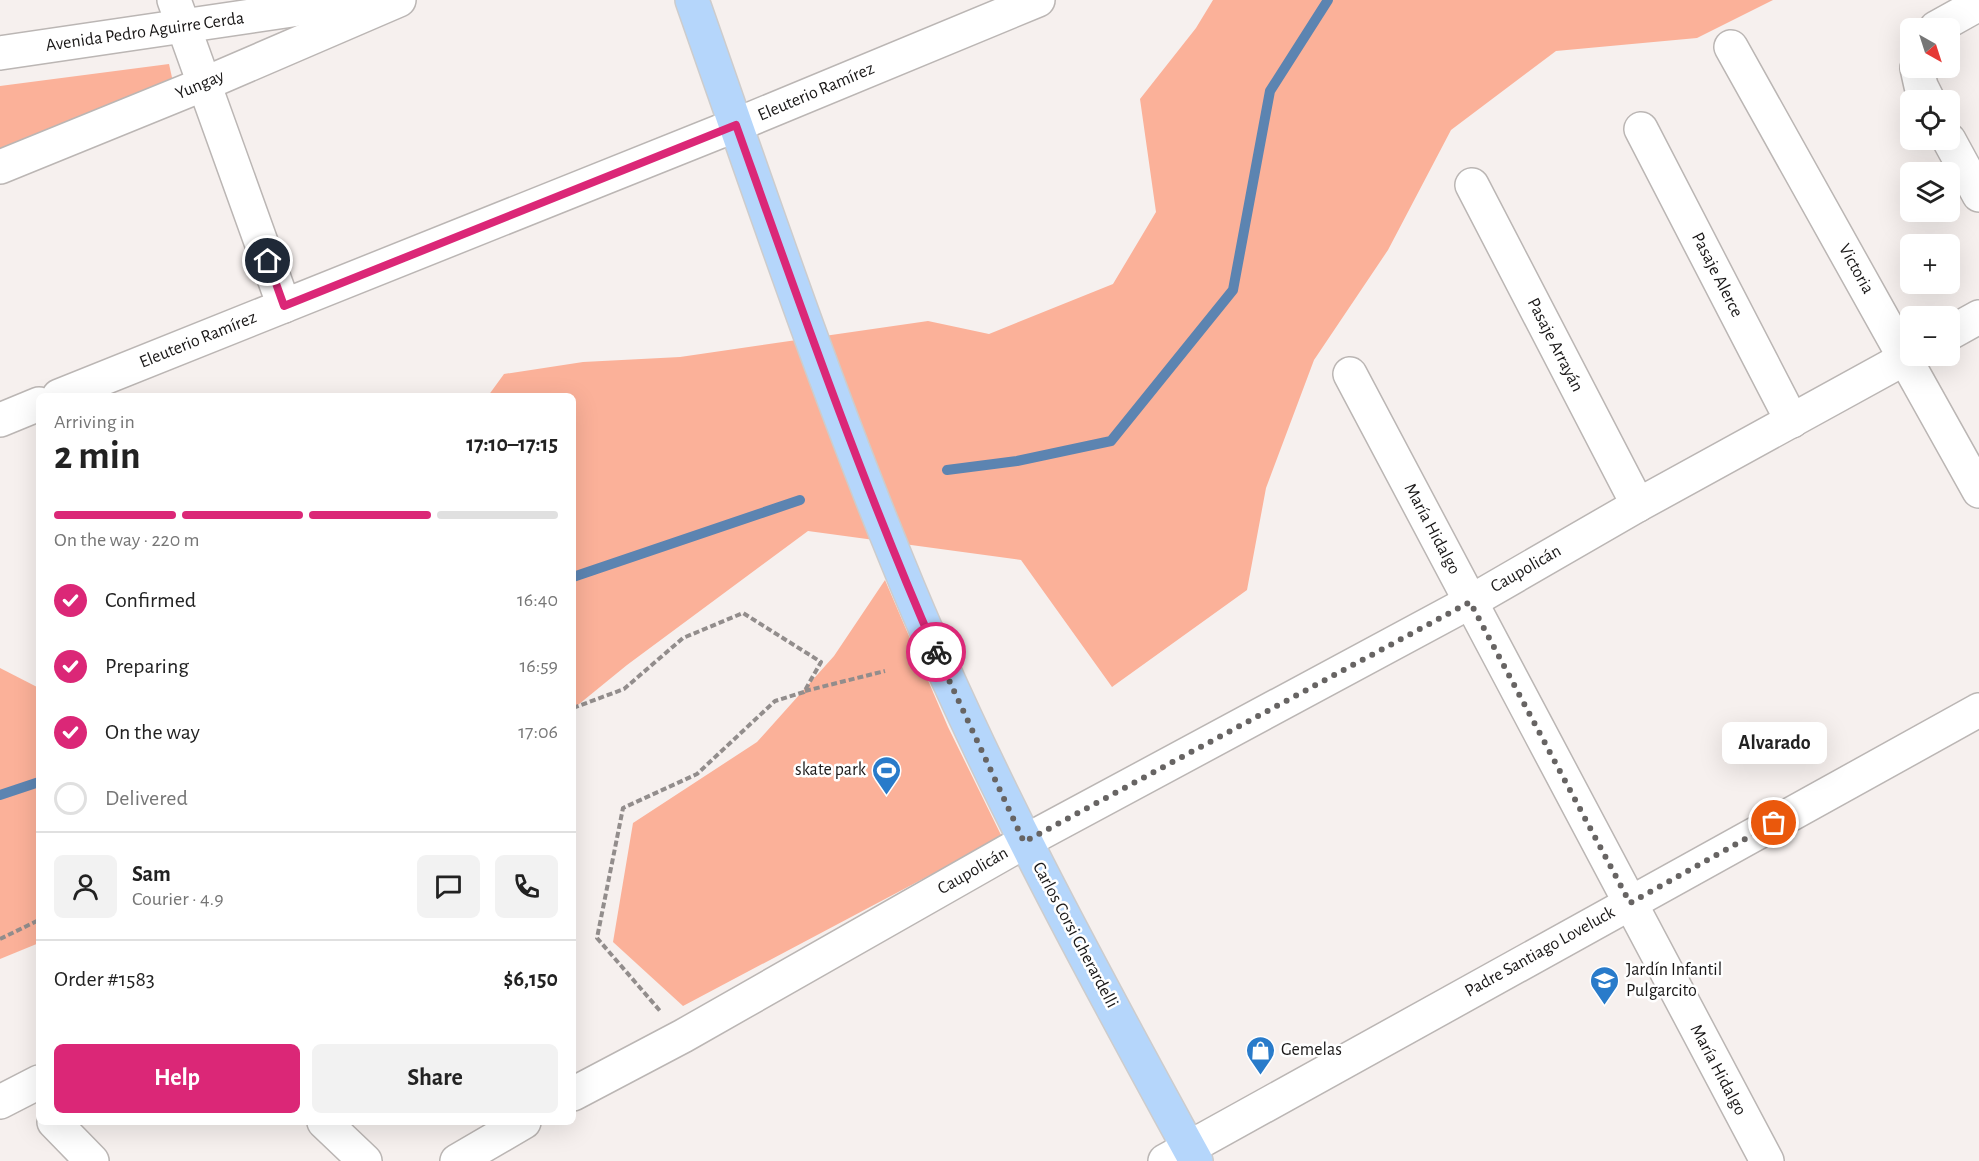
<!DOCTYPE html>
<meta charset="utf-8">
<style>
:root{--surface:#fff;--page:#f2f2f2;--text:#222;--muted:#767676;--line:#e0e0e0;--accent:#db2777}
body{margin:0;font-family:"Alegreya Sans",sans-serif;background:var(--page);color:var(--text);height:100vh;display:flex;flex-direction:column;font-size:22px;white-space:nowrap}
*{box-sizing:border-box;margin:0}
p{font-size:20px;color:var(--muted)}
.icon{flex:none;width:33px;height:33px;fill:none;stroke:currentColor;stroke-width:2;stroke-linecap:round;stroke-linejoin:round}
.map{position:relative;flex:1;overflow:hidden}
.panel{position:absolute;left:36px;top:393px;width:540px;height:732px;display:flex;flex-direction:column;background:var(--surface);border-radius:9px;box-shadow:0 6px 24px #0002}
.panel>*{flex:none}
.needle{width:39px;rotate:141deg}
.tools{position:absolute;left:1900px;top:18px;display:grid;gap:12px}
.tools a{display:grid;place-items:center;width:60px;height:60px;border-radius:9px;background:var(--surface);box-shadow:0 6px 24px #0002;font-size:30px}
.pin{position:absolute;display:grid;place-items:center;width:51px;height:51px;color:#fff;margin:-26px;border:3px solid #fff;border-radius:50%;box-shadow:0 2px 6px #0007}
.courier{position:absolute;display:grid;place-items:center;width:60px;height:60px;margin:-30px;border:4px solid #db2777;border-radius:50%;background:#fff;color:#222;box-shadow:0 2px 8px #0007}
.bubble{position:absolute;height:42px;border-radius:9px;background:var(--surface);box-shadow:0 6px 24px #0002;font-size:20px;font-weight:600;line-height:42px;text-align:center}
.head em{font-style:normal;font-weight:600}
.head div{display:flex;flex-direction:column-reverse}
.head{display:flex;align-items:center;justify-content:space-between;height:102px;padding:0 18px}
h1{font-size:39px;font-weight:600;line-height:45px}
.bar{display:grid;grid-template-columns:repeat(4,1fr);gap:9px 6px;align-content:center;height:72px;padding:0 18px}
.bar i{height:8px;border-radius:4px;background:var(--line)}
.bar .current{background:var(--accent)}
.bar p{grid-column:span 4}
.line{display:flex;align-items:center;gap:15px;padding:0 18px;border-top:2px solid var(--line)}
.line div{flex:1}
.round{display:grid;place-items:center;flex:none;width:63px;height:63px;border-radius:9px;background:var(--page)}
ol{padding:0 18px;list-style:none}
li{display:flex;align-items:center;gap:18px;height:66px}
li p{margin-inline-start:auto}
li .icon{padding:6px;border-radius:50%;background:var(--accent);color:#fff;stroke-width:4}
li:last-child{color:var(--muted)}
li i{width:33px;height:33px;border:3px solid var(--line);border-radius:50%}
.primary-button{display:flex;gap:12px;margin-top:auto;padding:12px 18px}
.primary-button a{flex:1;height:69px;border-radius:9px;background:var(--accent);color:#fff;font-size:24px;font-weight:600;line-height:69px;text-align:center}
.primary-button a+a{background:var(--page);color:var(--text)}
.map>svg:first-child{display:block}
.green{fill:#fbb199}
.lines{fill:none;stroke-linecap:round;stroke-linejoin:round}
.stream{stroke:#5c84b1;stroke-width:10}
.minor-casing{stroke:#bbb6b4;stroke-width:36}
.major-casing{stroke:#cdcccc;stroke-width:36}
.path{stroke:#928d8c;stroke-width:4;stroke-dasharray:6 3;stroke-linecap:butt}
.minor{stroke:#fff;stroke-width:33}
.major{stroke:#b5d6fb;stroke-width:33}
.done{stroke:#676463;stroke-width:6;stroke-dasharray:0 10.8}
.route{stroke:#db2777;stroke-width:8}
.labels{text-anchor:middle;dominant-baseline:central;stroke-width:5;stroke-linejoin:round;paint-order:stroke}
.street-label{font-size:18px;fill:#1a1818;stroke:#fff}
.poi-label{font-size:18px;fill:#1a1818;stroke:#fff;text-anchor:start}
</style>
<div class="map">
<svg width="1979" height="1161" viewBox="0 0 1979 1161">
<rect width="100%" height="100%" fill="#f6f0ee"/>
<g class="green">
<path d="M 1213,0 L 1773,0 L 1697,38 L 1556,51 L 1451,130 L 1388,250 L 1314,360 L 1266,488 L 1247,590 L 1112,687 L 1021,560 L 808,531 L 627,665 L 573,709 L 573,396 L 488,396 L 504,374 L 583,362 L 680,357 L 928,321 L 989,334 L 1113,284 L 1156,212 L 1140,99 L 1196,28 Z"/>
<path d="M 169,64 L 173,82 L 0,151 L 0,86 Z"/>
<path d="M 885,580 L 948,727 L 1002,837 L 683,1006 L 613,942 L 633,823 L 757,742 L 834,656 Z"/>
<path d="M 0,668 L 39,688 L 39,943 L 0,959 Z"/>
</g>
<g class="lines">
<g class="stream">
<path d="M 947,470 L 1017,461 L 1111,441 L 1233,290 L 1270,91 L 1328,0"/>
<path d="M 573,577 L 800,500"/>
<path d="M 0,795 L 39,782"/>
</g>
<defs>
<g id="minor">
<path d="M 174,0 L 284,306"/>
<path d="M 1936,28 L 1979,4"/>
<path d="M 1731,47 L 1979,491"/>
<path d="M 0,53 L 360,0"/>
<path d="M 1917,68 L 1921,86 L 1928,100"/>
<path d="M 1641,129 L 1792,421"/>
<path d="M 1949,140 L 1979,195"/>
<path d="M 0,167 L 204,84 L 399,0"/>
<path d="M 1472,185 L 1638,505"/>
<path d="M 1950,333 L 1979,317"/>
<path d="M 1350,374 L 1767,1161"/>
<path d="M 59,396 L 736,125 L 1038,0"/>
<path d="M 0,420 L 39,404"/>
<path d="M 573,1094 L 683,1036 L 1024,842 L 1470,602 L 1638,505 L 1911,355"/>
<path d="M 0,1102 L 39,1082"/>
<path d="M 54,1122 L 92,1161"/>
<path d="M 324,1122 L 365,1161"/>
<path d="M 457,1161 L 524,1122"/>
<path d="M 1165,1161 L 1979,710"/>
</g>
<path id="major" d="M 692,0 C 758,188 822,378 898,563 C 982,770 1089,966 1196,1161"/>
</defs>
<use href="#minor" class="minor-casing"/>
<use href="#major" class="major-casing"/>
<g class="path">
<path d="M 805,691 L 885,671"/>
<path d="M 573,708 L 624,689 L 683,638 L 743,613 L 821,662 L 804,692 L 775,701 L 697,774 L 623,808 L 597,938 L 661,1012"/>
<path d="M 0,939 L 39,920"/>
</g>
<use href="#minor" class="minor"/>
<use href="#major" class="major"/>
</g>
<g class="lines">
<path class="done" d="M 936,652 L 1024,842 L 1470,602 L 1630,903 L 1774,823"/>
<path class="route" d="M 268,261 L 284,306 L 736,125 C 799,302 861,480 936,652"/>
</g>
<defs>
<symbol id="stadium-pin" viewBox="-11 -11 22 30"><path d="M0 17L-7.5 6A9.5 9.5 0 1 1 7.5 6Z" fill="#297bca" stroke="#fff"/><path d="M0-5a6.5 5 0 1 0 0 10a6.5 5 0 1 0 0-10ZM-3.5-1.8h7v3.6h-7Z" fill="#fff"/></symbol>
<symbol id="school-pin" viewBox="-11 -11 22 30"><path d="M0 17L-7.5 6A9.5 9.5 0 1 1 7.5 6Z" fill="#297bca" stroke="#fff"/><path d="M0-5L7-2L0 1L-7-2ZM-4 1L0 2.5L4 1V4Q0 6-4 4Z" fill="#fff"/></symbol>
<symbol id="shop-pin" viewBox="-11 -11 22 30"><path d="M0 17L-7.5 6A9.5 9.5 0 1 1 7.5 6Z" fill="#297bca" stroke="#fff"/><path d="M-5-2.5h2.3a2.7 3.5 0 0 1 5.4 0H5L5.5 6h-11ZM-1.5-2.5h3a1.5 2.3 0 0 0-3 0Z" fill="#fff"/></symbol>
</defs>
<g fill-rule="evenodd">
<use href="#stadium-pin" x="870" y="754" width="33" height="45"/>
<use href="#school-pin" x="1588" y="964" width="33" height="45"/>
<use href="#shop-pin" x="1244" y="1034" width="33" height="45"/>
</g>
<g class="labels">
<g class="street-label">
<text transform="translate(145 32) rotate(-8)">Avenida Pedro Aguirre Cerda</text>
<text transform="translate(200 85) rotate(-23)">Yungay</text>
<text transform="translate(816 92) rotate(-23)">Eleuterio Ramírez</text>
<text transform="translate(1856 269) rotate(61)">Victoria</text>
<text transform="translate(1717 275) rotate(63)">Pasaje Alerce</text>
<text transform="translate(198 340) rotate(-22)">Eleuterio Ramírez</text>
<text transform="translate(1555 345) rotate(63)">Pasaje Arrayán</text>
<text transform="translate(1432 529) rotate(62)">María Hidalgo</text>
<text transform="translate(1526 569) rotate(-30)">Caupolicán</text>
<text transform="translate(973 871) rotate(-30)">Caupolicán</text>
<text transform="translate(1075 935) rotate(62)">Carlos Corsi Gherardelli</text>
<text transform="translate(1540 952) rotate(-29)">Padre Santiago Loveluck</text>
<text transform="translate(1718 1070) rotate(62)">María Hidalgo</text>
</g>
<g class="poi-label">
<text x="866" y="770" text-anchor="end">skate park</text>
<text x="1626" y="970">Jardín Infantil<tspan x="1626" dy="21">Pulgarcito</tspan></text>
<text x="1281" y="1050">Gemelas</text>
</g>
</g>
</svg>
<div class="tools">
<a><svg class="needle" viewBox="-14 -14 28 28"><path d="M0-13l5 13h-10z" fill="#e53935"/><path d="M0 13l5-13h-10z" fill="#767676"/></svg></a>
<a><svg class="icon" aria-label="locate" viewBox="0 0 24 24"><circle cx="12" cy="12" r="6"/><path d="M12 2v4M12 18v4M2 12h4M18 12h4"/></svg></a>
<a><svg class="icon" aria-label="layers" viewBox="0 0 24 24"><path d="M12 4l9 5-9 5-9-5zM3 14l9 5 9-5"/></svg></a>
<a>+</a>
<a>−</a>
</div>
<div class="pin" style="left:1774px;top:823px;background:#ea580c"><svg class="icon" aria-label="bag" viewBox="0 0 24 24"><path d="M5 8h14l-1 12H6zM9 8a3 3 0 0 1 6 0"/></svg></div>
<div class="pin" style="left:268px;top:261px;background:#1f2937"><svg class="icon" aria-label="home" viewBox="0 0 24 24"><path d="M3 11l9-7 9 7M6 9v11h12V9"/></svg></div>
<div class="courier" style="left:936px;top:652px"><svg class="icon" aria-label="bike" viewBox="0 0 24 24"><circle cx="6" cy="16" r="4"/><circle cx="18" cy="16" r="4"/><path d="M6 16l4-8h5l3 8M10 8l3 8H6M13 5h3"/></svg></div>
<div class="bubble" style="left:1722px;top:722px;width:105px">Alvarado</div>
<section class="panel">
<div class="head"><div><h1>2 min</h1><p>Arriving in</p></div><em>17:10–17:15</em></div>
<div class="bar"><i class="current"></i><i class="current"></i><i class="current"></i><i></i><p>On the way · 220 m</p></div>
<ol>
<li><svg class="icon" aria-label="check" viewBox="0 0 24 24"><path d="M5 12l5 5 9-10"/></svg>Confirmed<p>16:40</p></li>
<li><svg class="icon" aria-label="check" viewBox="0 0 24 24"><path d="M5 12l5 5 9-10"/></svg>Preparing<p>16:59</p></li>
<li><svg class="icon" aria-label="check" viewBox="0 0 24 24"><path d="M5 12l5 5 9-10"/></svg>On the way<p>17:06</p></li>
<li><i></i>Delivered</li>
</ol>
<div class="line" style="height:108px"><a class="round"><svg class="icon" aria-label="person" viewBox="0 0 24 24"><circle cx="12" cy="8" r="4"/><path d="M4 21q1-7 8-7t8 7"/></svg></a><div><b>Sam</b><p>Courier · 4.9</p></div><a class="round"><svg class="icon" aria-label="chat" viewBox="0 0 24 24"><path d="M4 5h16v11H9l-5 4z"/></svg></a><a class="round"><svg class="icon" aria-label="phone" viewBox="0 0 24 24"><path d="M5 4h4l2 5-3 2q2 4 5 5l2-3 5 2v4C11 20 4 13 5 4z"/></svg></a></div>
<div class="line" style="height:78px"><div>Order #1583</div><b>$6,150</b></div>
<div class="primary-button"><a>Help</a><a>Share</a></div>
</section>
</div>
